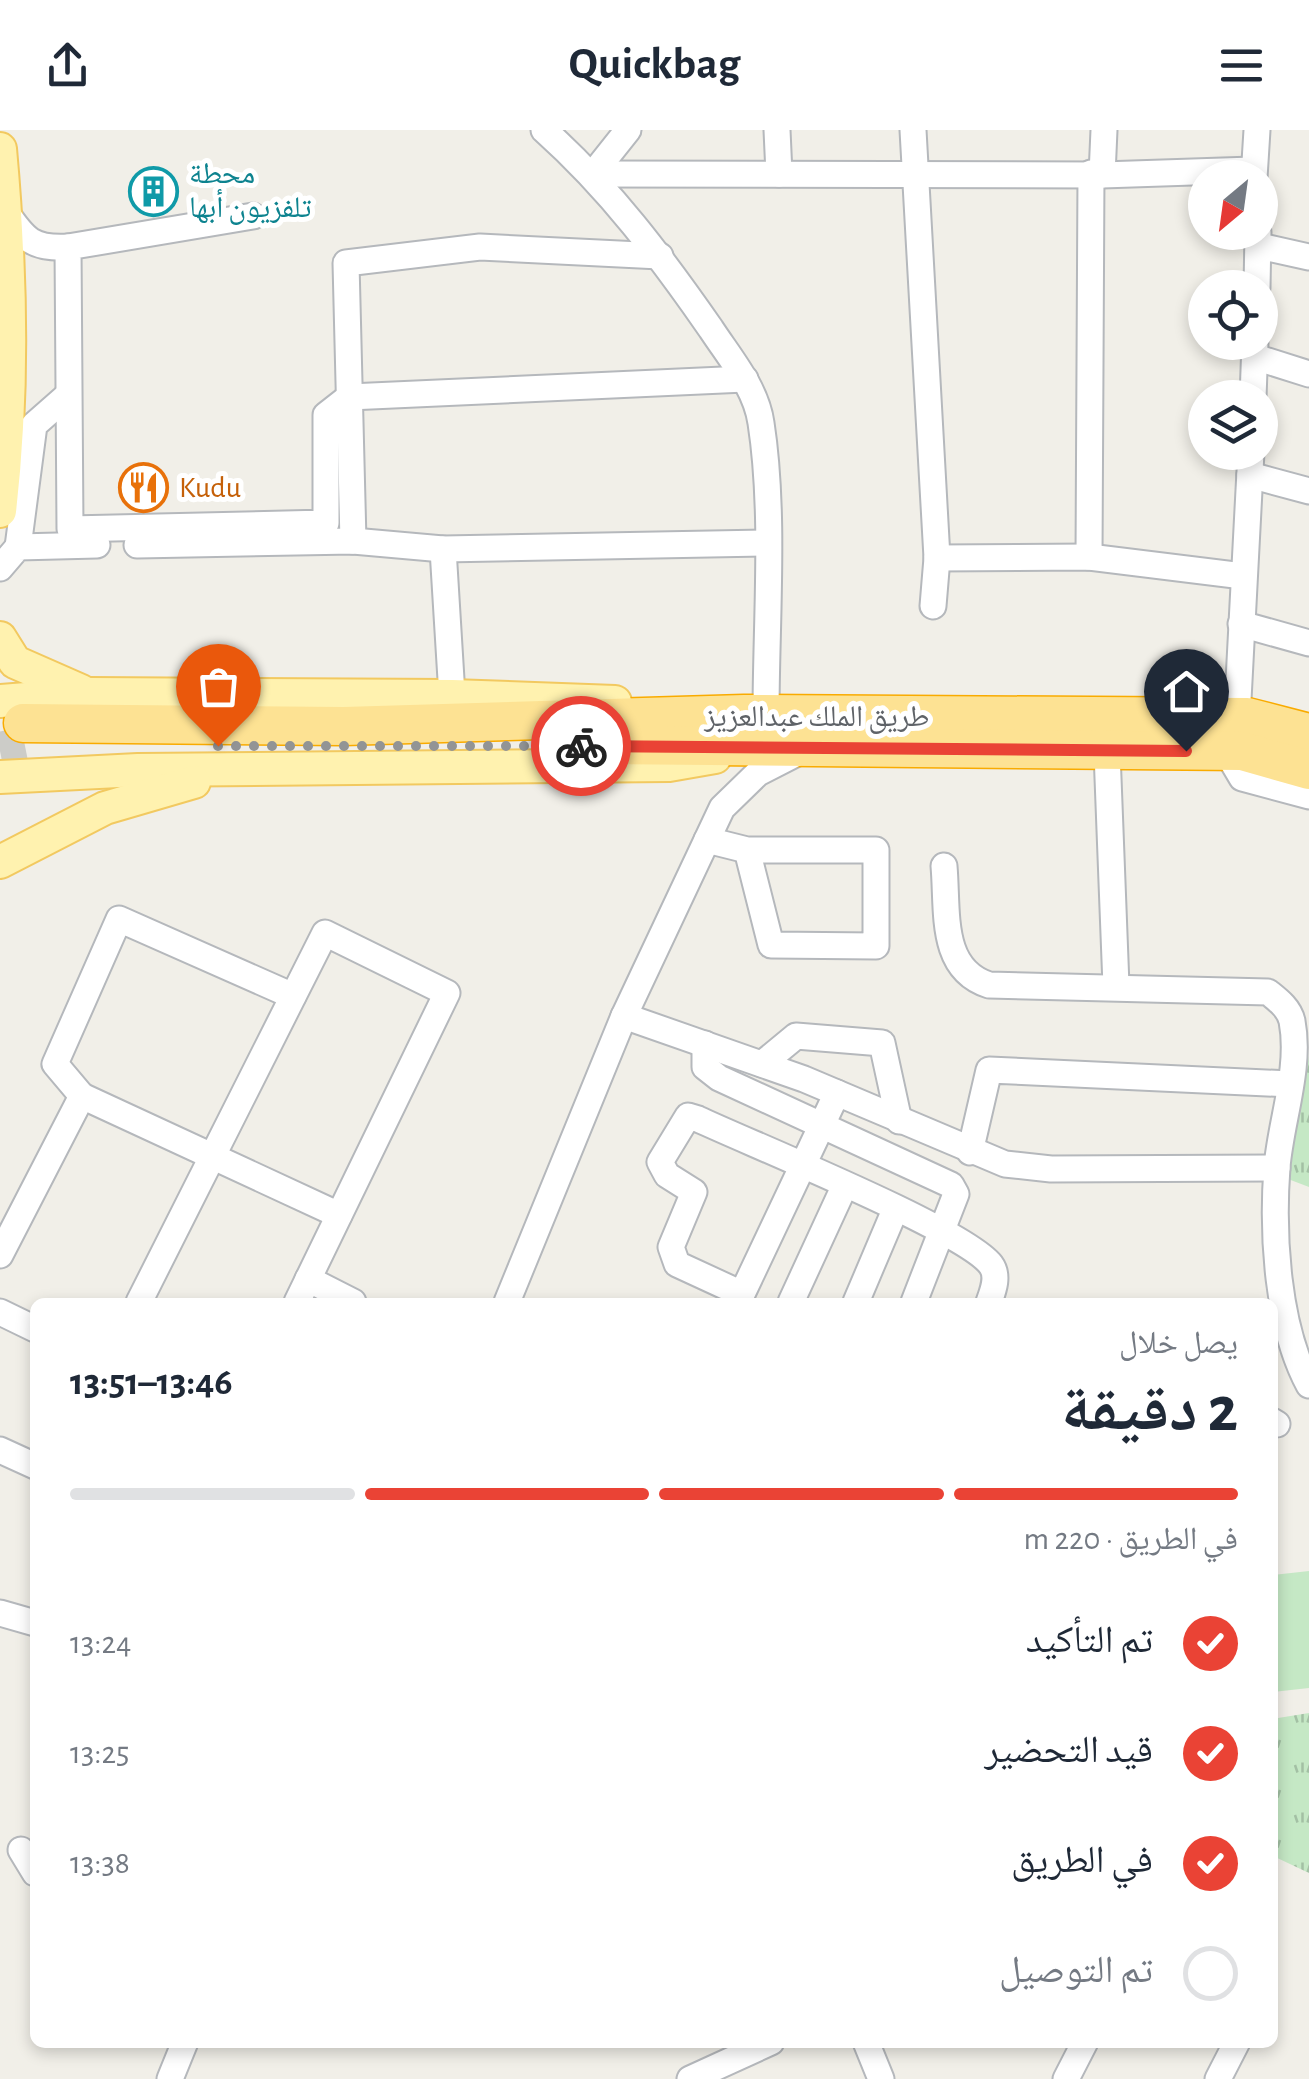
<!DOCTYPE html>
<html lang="ar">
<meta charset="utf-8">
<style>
:root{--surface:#fff;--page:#f2f2f3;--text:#1f2937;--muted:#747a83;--line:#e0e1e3;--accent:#ea4335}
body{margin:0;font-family:"Alegreya Sans","Noto Naskh Arabic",sans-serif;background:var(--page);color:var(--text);direction:rtl;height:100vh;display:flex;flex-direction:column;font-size:38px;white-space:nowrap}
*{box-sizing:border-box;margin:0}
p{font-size:32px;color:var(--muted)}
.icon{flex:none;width:55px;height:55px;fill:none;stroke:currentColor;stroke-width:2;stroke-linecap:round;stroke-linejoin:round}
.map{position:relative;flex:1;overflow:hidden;direction:ltr}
.panel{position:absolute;left:30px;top:1168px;width:1248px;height:750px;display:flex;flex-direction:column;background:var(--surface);border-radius:15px;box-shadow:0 5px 15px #0003;direction:rtl}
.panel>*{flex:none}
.needle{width:65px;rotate:209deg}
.tools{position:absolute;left:1188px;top:30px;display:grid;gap:20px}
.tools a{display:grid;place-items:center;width:90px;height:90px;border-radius:50%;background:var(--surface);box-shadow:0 5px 15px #0003;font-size:50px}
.pin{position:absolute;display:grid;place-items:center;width:85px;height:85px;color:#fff;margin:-102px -42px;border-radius:50% 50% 50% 0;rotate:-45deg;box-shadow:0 0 10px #0007}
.pin .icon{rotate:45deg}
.courier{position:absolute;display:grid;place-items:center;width:100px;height:100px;margin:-50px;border:8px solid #ea4335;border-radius:50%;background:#fff;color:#222;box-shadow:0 2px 12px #0007}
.overview em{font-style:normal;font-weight:700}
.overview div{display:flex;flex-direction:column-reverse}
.overview{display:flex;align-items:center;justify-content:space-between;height:170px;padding:0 40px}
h1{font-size:65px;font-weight:700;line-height:75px}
.bar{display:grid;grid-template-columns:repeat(4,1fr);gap:15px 10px;align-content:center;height:120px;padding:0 40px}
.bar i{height:12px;border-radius:8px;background:var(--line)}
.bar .on{background:var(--accent)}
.bar p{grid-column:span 4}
ol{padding:0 40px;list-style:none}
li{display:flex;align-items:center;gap:30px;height:110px}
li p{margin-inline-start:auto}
li .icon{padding:10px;border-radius:50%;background:var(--accent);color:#fff;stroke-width:4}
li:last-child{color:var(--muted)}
li i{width:55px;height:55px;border:5px solid var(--line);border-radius:50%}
header{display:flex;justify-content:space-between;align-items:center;height:130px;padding:0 40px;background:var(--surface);font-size:45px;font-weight:700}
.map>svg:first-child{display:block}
.grass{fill:url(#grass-tufts)}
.garden{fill:#c5e8c5}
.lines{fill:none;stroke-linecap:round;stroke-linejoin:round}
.highway-tunnel{stroke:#ccccc8;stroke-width:38;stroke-dasharray:38 19;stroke-linecap:butt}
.minor-casing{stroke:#b5b8bc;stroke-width:29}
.major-casing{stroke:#f2c960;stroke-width:36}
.highway-casing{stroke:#f9ab00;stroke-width:41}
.minor{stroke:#fff;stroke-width:25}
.major{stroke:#fff2af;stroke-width:32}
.highway{stroke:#fde293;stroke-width:38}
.done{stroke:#929495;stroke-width:10;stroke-dasharray:0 18}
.route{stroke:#ea4335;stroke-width:12}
.labels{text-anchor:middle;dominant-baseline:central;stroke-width:10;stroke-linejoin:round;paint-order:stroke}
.culture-label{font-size:30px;fill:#0d838f;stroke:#fff;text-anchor:start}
.food-label{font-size:30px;fill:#c56008;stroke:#fff;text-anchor:start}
.street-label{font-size:30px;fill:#5f6368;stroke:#fff}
</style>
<header><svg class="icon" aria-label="menu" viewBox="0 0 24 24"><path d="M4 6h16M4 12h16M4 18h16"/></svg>Quickbag<svg class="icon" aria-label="share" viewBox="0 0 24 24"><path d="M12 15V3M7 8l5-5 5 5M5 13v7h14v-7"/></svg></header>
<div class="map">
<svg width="1309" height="1949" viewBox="0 0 1309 1949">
<defs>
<pattern id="grass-tufts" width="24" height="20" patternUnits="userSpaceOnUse" patternTransform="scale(2.5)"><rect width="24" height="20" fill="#c5e8c5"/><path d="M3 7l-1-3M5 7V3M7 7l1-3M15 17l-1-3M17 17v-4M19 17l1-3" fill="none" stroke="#a3c0a4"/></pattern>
</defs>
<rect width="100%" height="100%" fill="#f1efe8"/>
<g class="grass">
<path d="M 1309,926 L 1309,1057 L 1288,1049 Z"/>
<path d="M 1309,1583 L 1309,1743 L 1273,1726 L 1272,1589 Z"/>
</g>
<path class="garden" d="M 1309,1441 L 1309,1558 L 1273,1562 L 1273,1445 Z"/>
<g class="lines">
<path class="highway-tunnel" d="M 0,621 L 25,616"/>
<defs>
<g id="minor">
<path d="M 544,0 C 610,59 661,127 711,199 C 730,228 756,258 761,293 C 775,383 766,493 766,584"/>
<path d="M 777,0 L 779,44"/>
<path d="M 913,0 L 937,428 L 933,476"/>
<path d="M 593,44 L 1102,45 L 1253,40"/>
<path d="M 593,44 L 628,0"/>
<path d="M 1102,45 L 1104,0"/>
<path d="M 1254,48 L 1257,0"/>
<path d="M 6,82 C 25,110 33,119 68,117"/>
<path d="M 253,86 L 68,117 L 70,399 L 326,393 L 326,285 L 349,267 L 745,249"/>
<path d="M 1259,116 L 1309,127"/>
<path d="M 1257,158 L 1258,102"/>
<path d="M 1255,227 L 1309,244"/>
<path d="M 1253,268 L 1255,212"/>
<path d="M 1250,345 L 1309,361"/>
<path d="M 353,411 L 346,133 L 480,117 L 660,126"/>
<path d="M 137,415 L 353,411 L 443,419 L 767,413"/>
<path d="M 18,417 L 34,295 L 67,266"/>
<path d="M 443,419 L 452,566"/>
<path d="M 1089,427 L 1091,43"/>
<path d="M 937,428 L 1089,427 L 1243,446"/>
<path d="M 0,438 L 18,417 L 97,415"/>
<path d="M 1241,494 L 1309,513"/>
<path d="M 1237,589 L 1251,322"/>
<path d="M 1226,621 L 1242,648 L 1309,666"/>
<path d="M 1107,622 L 1116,856"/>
<path d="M 707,710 L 747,720 L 771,815 L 876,816 L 876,720 L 747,720"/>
<path d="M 944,736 C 948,781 939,839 989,855 L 1268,862 C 1278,870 1289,878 1292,891 C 1301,938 1281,990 1277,1037 C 1272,1104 1277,1196 1309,1255"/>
<path d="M 624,886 L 804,949 L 1005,1034 L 1051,1039 L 1277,1038"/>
<path d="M 705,914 L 705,937 L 719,948 L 951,1055 L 956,1064 L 914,1172"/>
<path d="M 762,934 L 796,906 L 882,913 L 899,991"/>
<path d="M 837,963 L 742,1164 L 677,1134 L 671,1117 L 694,1062 L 667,1045 L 660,1032 L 688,986 L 698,989 C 751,1014 965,1100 991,1135 C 999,1146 993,1161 989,1172"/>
<path d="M 82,966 L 339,1085"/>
<path d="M 970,1022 L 989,940 L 1290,954"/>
<path d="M 0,1125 L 82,966 L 55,934 L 119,789 L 293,866"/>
<path d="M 308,1149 L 353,1172"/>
<path d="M 139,1172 L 325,803 L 447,863 L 297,1172"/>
<path d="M 507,1172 L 624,886 L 722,678 L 758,643 L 803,620"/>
<path d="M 791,1172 L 844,1057"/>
<path d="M 856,1172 L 895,1080"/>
<path d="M 0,1182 L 35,1199"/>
<path d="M 1272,1291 L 1277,1294"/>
<path d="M 0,1320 L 35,1336"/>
<path d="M 0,1483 L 35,1493"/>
<path d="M 21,1720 L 35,1743"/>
<path d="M 866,1912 L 881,1949"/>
<path d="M 170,1949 L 185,1912"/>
<path d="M 690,1949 L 771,1912"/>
<path d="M 1066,1949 L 1085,1912"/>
<path d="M 1218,1949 L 1237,1912"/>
</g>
<g id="major">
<path d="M 0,19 C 11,140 14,260 0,381"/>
<path d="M 0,508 L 15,532 L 81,561"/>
<path d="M 0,571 L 90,564 L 452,566 L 615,572"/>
<path d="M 0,647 L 138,640 L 669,635 L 715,627"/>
<path d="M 0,732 L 105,678 L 194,652"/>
</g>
<g id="highway">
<path d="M 23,593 L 344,596 L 744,584 L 1247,587 L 1309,603"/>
<path d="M 602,615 L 1242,621 L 1309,640"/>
</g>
</defs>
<use href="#minor" class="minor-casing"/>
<use href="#major" class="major-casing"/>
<use href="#highway" class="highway-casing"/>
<use href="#minor" class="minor"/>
<use href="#major" class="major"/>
<use href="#highway" class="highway"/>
</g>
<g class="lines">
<path class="done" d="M 218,616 L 581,616"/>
<path class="route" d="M 581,616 L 1186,621"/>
</g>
<defs>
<symbol id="building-ring" viewBox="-11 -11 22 22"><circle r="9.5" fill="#fff" stroke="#0f9aa8" stroke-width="1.5"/><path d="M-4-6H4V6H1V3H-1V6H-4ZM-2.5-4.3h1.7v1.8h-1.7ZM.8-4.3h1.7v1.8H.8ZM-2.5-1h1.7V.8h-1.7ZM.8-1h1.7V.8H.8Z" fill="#0f9aa8"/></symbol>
<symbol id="restaurant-ring" viewBox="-11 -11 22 22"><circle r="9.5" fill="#fff" stroke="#e8710a" stroke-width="1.5"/><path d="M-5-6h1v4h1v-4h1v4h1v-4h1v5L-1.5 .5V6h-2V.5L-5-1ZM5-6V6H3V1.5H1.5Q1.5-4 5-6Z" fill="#e8710a"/></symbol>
</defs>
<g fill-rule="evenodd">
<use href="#building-ring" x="126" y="34" width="55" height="55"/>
<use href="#restaurant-ring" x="116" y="330" width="55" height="55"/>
</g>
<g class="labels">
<g class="culture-label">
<text x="189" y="44">محطة<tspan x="189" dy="34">تلفزيون أبها</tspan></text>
</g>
<g class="food-label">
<text x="179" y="358">Kudu</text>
</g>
<g class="street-label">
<text x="817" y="587">طريق الملك عبدالعزيز</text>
</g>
</g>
</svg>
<div class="tools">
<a><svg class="needle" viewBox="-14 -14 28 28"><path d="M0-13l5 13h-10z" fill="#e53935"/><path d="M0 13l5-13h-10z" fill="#747a83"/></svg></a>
<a><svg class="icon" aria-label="locate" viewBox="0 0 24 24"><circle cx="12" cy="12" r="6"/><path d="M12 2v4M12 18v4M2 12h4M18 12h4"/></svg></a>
<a><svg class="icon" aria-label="layers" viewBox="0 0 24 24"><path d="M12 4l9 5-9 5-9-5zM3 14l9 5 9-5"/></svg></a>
</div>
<div class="pin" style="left:218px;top:616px;background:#ea580c"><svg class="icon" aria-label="bag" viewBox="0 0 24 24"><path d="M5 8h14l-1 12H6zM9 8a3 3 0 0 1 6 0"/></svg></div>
<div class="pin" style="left:1186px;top:621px;background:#1f2937"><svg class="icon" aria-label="home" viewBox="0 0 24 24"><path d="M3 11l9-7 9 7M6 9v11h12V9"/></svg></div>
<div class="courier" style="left:581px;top:616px"><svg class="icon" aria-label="bike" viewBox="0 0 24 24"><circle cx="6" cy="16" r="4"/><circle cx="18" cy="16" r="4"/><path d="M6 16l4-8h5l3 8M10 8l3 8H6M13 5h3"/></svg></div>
<section class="panel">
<div class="overview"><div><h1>2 دقيقة</h1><p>يصل خلال</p></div><em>13:46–13:51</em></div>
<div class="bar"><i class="on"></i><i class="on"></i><i class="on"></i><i></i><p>في الطريق · 220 m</p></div>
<ol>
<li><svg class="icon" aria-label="check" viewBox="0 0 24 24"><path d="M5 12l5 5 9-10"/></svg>تم التأكيد<p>13:24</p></li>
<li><svg class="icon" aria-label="check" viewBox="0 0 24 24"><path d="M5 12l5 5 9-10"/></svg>قيد التحضير<p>13:25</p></li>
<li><svg class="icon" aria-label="check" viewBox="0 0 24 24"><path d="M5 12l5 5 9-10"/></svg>في الطريق<p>13:38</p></li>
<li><i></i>تم التوصيل</li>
</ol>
</section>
</div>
